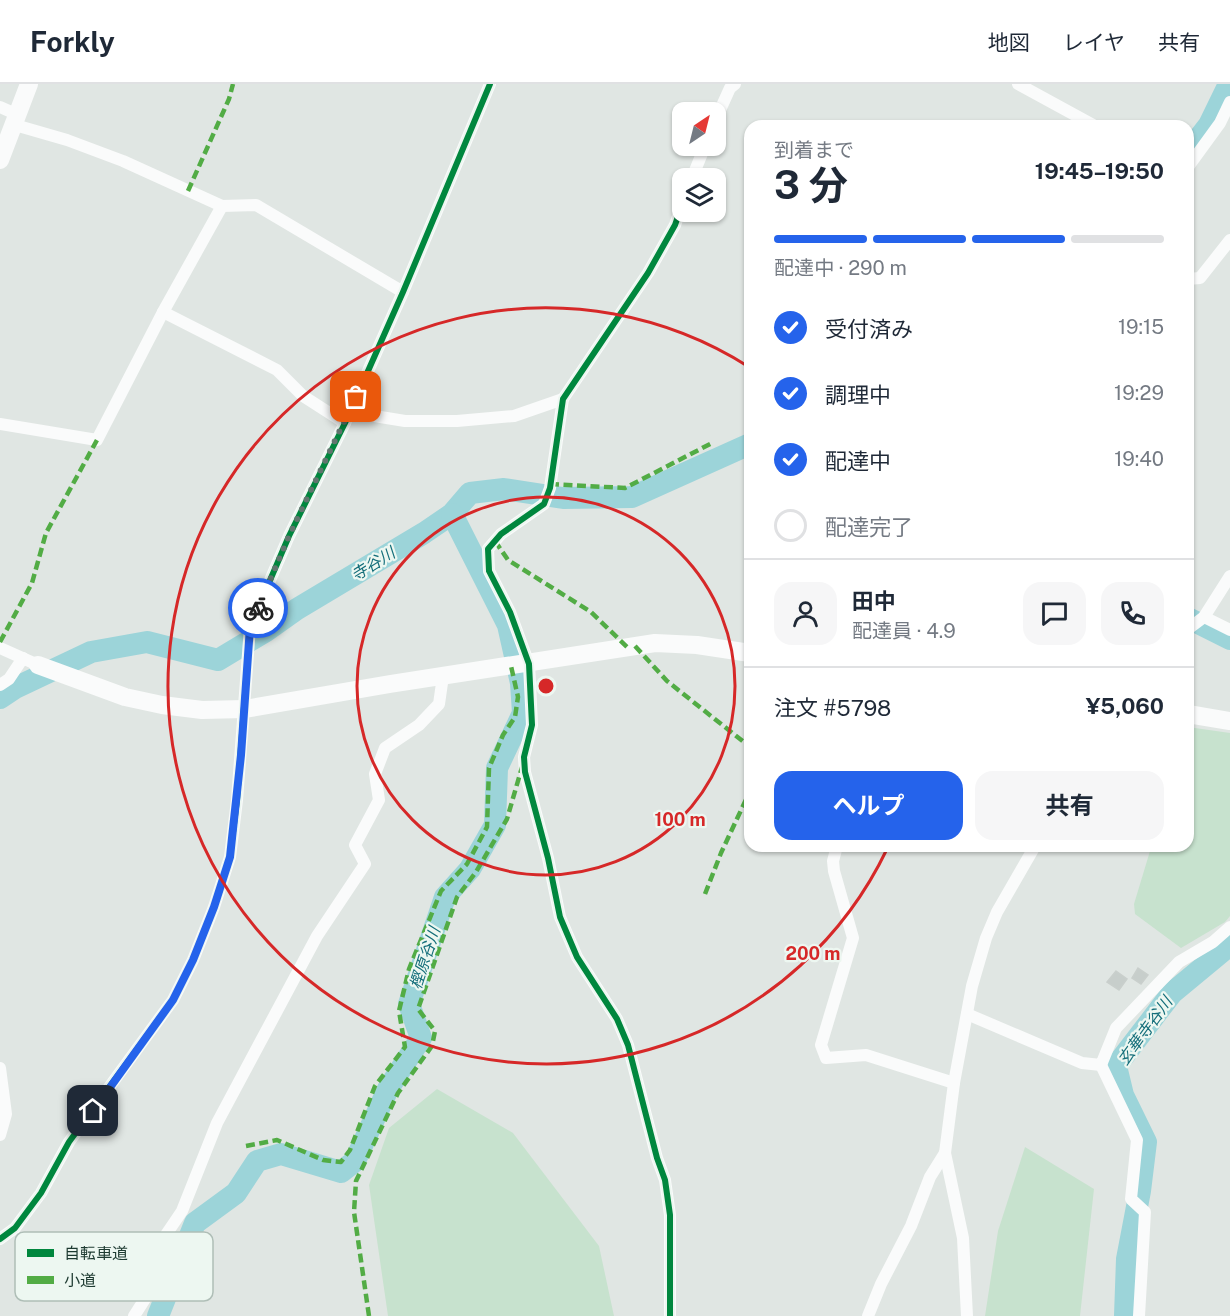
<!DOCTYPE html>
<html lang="ja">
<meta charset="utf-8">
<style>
:root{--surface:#fff;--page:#f6f6f7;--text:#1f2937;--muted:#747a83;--line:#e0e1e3;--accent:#2563eb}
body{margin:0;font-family:"Public Sans","Noto Sans JP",sans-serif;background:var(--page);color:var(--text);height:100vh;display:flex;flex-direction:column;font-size:22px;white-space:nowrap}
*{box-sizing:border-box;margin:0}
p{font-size:20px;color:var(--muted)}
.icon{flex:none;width:33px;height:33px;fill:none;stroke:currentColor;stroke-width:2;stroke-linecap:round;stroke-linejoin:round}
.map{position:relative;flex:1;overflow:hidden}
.drawer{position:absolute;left:744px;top:36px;width:450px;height:732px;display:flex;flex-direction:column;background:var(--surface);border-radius:18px;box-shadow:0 2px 4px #0004}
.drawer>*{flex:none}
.needle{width:39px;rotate:35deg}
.tools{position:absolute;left:672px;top:18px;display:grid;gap:12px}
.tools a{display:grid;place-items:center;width:54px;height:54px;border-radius:12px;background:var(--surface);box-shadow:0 2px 4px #0004;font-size:30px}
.pin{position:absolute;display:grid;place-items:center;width:51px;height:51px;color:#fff;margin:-26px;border-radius:12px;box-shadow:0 3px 9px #0006}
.courier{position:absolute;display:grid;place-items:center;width:60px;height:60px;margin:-30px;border:4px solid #2563eb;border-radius:50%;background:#fff;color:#222;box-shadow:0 2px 8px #0007}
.summary em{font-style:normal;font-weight:700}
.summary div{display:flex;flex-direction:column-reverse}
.summary{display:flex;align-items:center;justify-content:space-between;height:102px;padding:0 30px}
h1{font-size:39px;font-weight:700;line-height:45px}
.bar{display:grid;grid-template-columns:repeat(4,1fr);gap:9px 6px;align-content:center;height:72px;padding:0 30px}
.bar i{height:8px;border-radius:4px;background:var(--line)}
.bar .active{background:var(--accent)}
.bar p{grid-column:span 4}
.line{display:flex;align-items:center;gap:15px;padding:0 30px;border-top:2px solid var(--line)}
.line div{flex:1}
.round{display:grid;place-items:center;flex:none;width:63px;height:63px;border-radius:18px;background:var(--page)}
ol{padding:0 30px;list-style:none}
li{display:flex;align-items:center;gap:18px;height:66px}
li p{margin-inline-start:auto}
li .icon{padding:6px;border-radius:50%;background:var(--accent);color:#fff;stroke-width:4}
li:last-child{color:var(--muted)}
li i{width:33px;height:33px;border:3px solid var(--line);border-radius:50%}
.action{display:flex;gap:12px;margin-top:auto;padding:12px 30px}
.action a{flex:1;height:69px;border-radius:18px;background:var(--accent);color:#fff;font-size:24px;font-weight:700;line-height:69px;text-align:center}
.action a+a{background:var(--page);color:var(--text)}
header{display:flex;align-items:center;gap:36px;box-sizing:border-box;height:84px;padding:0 30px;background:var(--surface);border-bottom:2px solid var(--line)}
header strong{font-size:28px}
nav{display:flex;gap:33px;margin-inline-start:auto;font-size:21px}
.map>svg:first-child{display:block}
.green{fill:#c7e2ce}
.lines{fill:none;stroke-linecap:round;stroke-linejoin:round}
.river{stroke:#9cd4d9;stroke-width:22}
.building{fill:#c7cecb;stroke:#c9cfcc;stroke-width:1.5}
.street{stroke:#fafbfb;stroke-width:12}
.secondary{stroke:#fafbfb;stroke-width:18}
.quiet{stroke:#52ac45;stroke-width:4.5;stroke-dasharray:9 4.5;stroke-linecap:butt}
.cycleway-casing{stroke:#edf7f1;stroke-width:10}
.cycleway{stroke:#00873e;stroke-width:6}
.done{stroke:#61766f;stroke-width:6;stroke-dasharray:0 10.8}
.route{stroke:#2563eb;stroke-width:8}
.ring{fill:none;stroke:#d62828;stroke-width:3}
.labels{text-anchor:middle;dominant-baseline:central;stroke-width:4.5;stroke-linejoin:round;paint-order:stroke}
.water-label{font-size:16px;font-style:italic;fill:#146e7a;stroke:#edf7f1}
.key{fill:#edf7f1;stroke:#afbeb7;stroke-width:1.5}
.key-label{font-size:16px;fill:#1d3a31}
.centre{fill:#d62828;stroke:#edf7f1;stroke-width:3}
.ring-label{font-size:18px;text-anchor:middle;font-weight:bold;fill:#d62828;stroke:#edf7f1;stroke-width:4.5;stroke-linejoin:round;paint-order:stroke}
</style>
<header>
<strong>Forkly</strong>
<nav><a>地図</a><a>レイヤ</a><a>共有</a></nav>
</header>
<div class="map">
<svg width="1230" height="1232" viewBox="0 0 1230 1232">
<rect width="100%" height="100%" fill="#e0e6e3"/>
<g class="green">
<path d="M 1188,643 L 1230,649 L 1230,832 L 1225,838 L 1181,864 L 1135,830 L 1134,820 L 1150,767 L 1144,762 L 1188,762 Z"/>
<path d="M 437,1005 L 513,1049 L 599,1162 L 614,1232 L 388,1232 L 369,1101 L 389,1044 Z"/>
<path d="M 1025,1063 L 1094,1105 L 1080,1232 L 985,1232 L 998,1147 Z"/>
</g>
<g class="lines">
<g class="river">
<path d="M 1188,68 L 1209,41 L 1229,0"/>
<path d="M 1188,534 L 1230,555"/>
<path d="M 0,614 L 15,604 L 91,568 L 147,558 L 218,576 L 266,547 L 297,525 L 424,449 L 452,430 L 470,409 L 504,405 L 563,414 L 632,413 L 750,360"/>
<path d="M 158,1232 L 195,1139 L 236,1109 L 257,1077 L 281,1070 L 341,1088 L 355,1077 L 388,1005 L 421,954 L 409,920 L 445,813 L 470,785 L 495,741 L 497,684 L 523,629 L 521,599 L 508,541 L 452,430"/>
<path d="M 1125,1232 L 1127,1175 L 1140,1107 L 1146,1058 L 1123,1011 L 1116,982 L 1172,909 L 1230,861"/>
</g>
</g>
<g class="building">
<path d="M 1138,884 L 1148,891 L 1141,900 L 1132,894 Z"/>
<path d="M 1116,887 L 1127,895 L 1119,906 L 1107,898 Z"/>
</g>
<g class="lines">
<g class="street">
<path d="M 1018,0 L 1095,42"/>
<path d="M 0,23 L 18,31"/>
<path d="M 716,35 L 730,4 L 735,0"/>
<path d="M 15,41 L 67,56 L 123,77 L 222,122 L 256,121 L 403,208"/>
<path d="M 1188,83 L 1220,39 L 1230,18"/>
<path d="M 692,94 L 705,62"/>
<path d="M 1188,195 L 1200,194 L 1230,156"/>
<path d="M 163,228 L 277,286 L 303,312 L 345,339"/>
<path d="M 350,328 L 405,337 L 457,337 L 514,332 L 563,315"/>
<path d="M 0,340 L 97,356 L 163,228 L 222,122"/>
<path d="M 1204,533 L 1230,546"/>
<path d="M 1188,545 L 1204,533 L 1230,492"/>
<path d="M 0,564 L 38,581"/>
<path d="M 0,601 L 9,595 L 23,574"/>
<path d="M 837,762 L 833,777 L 834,787 L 853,854 L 821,961 L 826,974 L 866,971 L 954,999"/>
<path d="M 967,930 L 1082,979 L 1101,981 L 1116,944 L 1179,878 L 1213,858 L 1230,843"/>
<path d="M 1101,981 L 1137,1056 L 1131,1115 L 1145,1128 L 1139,1232"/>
<path d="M 0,984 L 6,1030 L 0,1051"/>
<path d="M 0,1155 L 15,1144 L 41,1109 L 69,1058 L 173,916 L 193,876 L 214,823 L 230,773 L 237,716 L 250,543 L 289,452 L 345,339 L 403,208 L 490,0"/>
<path d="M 134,1232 L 152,1204 L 161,1158 L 182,1127 L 217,1039 L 317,852 L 365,780 L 355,761 L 379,716 L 375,690 L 385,664 L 419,641 L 439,620 L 443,592"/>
<path d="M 670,1232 L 670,1131 L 665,1096 L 657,1074 L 628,961 L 617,935 L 577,873 L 560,833 L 548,774 L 525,688 L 524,673 L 532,641 L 529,580 L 510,528 L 489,487 L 488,465 L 501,450 L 544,420 L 550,404 L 563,315 L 648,189 L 675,141 L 682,121"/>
<path d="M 868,1232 L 881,1200 L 911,1142 L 930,1093 L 945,1069"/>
<path d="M 967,1232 L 963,1154 L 945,1069 L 954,999 L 972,902 L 986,854 L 997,828 L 1035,762"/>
</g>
<g class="secondary">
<path d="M 0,76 L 29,0"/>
<path d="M 38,581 L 125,613 L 162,621 L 202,626 L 245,625 L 390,600 L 655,559 L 697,561 L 750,569"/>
<path d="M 1188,630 L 1230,637"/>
</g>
<g class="quiet">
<path d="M 188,107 L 229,15 L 233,0"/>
<path d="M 550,400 L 625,404 L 712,359"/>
<path d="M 495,457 L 508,476 L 591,528 L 627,563"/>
<path d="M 0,558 L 32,499 L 46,449 L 97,356"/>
<path d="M 635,562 L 667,597 L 750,663"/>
<path d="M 705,810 L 721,769 L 750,707"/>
<path d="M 246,1062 L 277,1056 L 323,1076 L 341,1078 L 350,1066 L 375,1002 L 405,963 L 399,927 L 409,885 L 441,807 L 467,780 L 487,743 L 489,684 L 503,651 L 515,633 L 518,613 L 511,582"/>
<path d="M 369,1232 L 354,1128 L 356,1097 L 398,1009 L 432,962 L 435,947 L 418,925 L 457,813 L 476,788 L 507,735 L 522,683"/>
</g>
<defs>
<g id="cycleway">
<path d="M 0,1155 L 15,1144 L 41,1109 L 69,1058 L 173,916 L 193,876 L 214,823 L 230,773 L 237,716 L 250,543 L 289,452 L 345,339 L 403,208 L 490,0"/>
<path d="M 670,1232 L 670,1131 L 665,1096 L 657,1074 L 628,961 L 617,935 L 577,873 L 560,833 L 548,774 L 525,688 L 524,673 L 532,641 L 529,580 L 510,528 L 489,487 L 488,465 L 501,450 L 544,420 L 550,404 L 563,315 L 648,189 L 675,141 L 682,121"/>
</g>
</defs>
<use href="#cycleway" class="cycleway-casing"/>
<use href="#cycleway" class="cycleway"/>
</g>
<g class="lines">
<path class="done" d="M 258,524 L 289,452 L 356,313"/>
<path class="route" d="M 93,1027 L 173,916 L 193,876 L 214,823 L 230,773 L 232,754 L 241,671 L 250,543 L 258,524"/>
</g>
<g class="ring">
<circle cx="546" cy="602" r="189"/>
<path d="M887 765A378 378 0 1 1 749 283"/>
</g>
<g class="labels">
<g class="water-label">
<text transform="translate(373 480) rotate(-32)">寺谷川</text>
<text transform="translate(425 874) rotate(-72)">樫原谷川</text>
<text transform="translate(1145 947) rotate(-54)">玄華寺谷川</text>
</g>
</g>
<rect x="15" y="1148" width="198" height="69" rx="9" class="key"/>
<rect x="27" y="1165" width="27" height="8" fill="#00873e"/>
<rect x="27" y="1192" width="27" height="8" fill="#52ac45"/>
<g class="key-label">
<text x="64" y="1175">自転車道</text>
<text x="64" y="1202">小道</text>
</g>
<circle cx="546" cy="602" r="9" class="centre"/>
<g class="ring-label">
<text x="680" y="742">100 m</text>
<text x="813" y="876">200 m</text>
</g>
</svg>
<div class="tools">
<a><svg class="needle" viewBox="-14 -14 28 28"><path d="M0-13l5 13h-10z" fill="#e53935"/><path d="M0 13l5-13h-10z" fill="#747a83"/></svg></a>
<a><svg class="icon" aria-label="layers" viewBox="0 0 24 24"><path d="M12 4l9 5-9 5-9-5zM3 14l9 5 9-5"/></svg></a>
</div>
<div class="pin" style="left:356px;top:313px;background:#ea580c"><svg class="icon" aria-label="bag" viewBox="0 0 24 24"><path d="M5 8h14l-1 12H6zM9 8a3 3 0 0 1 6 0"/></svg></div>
<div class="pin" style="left:93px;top:1027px;background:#1f2937"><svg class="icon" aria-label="home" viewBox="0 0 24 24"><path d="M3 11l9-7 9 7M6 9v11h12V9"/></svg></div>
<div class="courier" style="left:258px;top:524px"><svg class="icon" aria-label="bike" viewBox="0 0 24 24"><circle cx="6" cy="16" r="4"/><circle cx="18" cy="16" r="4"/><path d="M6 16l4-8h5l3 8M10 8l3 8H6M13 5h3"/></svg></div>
<section class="drawer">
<div class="summary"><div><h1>3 分</h1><p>到着まで</p></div><em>19:45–19:50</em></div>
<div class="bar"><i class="active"></i><i class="active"></i><i class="active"></i><i></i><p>配達中 · 290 m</p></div>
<ol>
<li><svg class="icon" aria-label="check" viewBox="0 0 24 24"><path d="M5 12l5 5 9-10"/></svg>受付済み<p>19:15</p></li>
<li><svg class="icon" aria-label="check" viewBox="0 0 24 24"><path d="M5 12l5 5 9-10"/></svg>調理中<p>19:29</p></li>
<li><svg class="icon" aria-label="check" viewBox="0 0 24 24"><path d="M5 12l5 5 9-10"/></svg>配達中<p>19:40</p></li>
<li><i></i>配達完了</li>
</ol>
<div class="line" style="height:108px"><a class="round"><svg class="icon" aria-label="person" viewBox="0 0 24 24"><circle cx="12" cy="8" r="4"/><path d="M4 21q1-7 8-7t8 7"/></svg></a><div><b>田中</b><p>配達員 · 4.9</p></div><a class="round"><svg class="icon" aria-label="chat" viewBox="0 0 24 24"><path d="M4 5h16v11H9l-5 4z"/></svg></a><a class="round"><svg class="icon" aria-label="phone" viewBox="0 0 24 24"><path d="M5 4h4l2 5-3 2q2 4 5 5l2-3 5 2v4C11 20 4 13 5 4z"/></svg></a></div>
<div class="line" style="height:78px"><div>注文 #5798</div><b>¥5,060</b></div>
<div class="action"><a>ヘルプ</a><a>共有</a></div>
</section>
</div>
